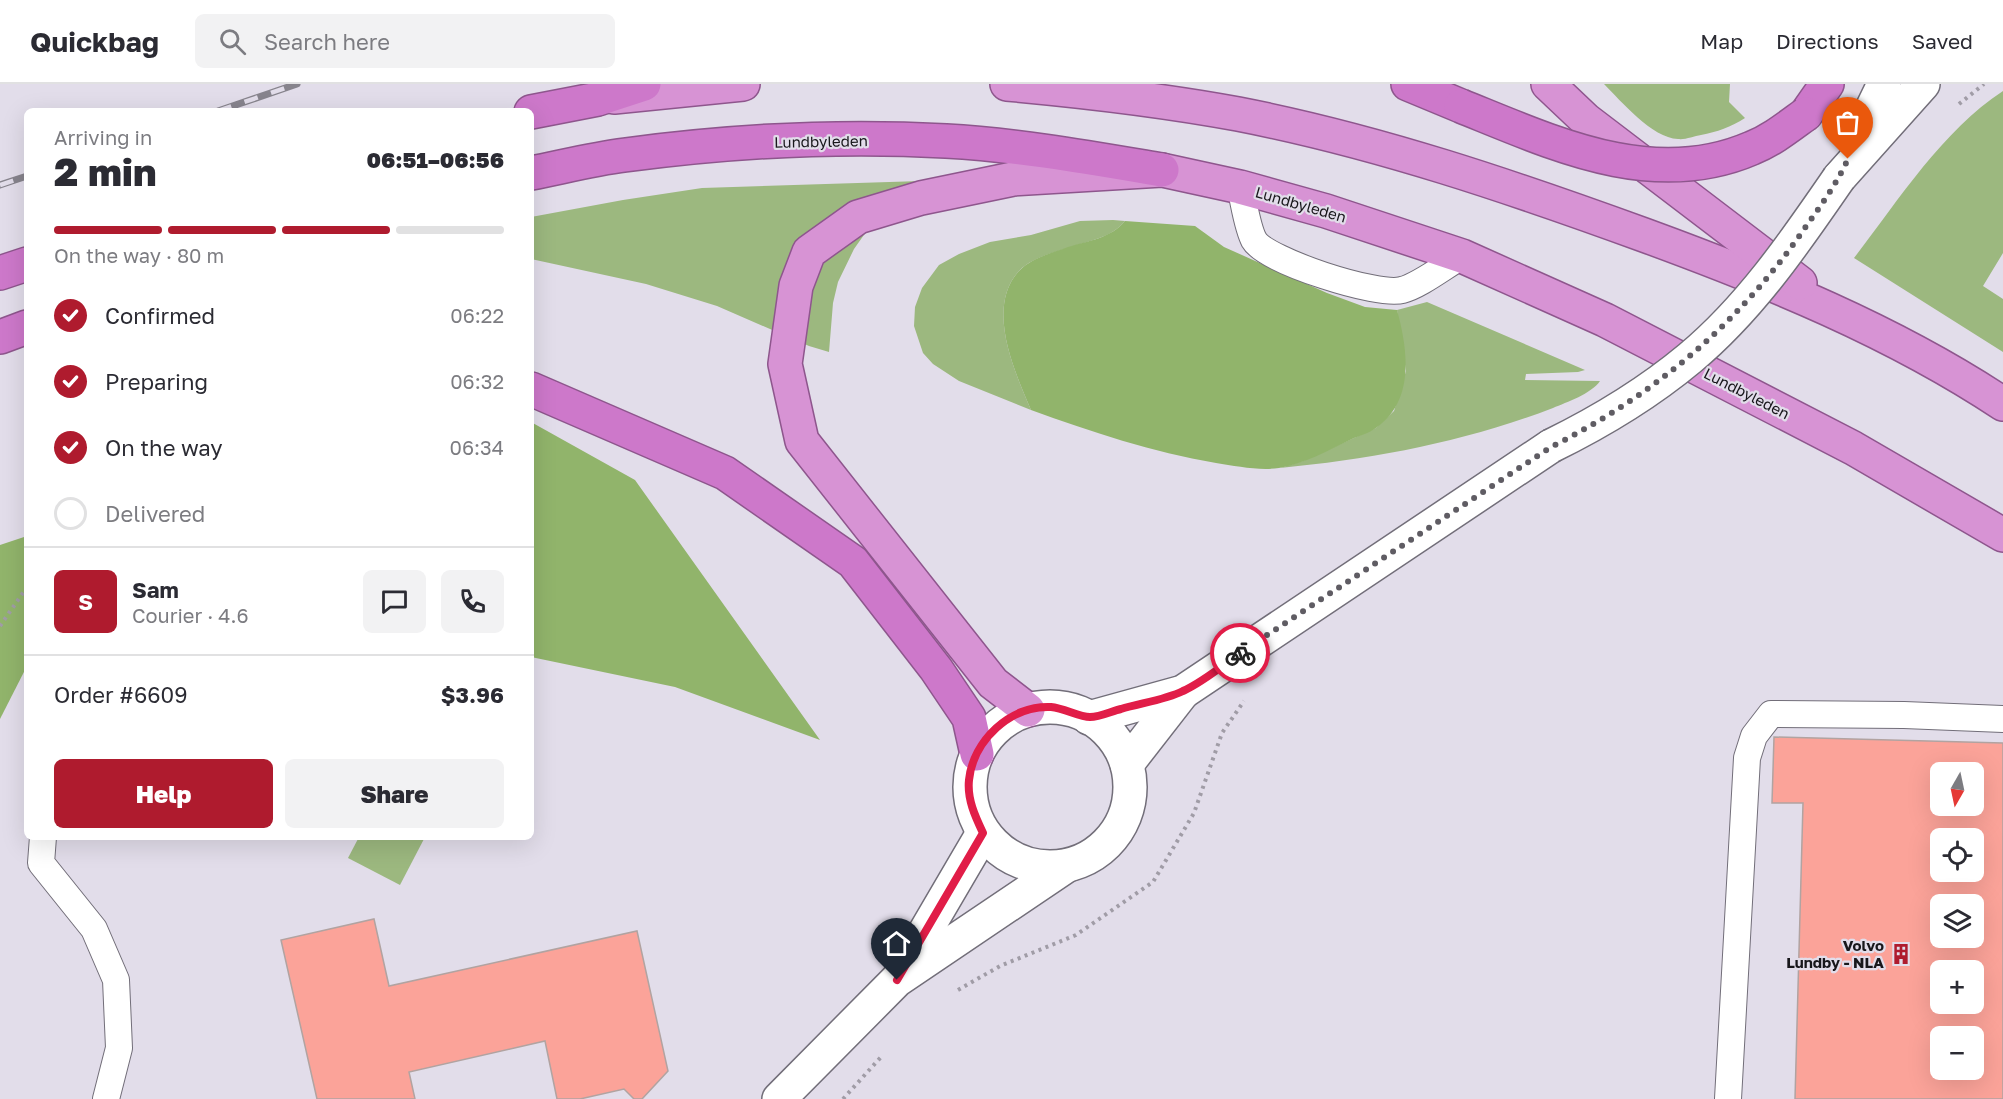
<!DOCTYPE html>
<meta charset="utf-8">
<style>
:root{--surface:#fff;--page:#f2f2f3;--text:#2b2b33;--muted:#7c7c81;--line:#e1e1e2;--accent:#af1b2e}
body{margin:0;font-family:"Golos Text",sans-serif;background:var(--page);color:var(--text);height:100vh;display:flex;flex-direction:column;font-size:22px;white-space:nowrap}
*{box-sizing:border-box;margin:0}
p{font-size:20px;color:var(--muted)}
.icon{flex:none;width:33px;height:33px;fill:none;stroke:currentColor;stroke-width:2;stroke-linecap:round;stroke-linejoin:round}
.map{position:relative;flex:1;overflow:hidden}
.panel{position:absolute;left:24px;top:24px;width:510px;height:732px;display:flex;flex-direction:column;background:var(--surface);border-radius:9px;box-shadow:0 6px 24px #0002}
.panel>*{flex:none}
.needle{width:39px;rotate:189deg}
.buttons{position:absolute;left:1930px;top:678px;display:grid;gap:12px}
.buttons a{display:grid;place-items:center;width:54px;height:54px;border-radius:9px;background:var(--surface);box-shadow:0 6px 24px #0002;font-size:30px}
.pin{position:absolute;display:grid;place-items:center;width:51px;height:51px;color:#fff;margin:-62px -26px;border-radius:50% 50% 50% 0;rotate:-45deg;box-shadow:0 0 6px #0007}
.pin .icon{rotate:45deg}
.courier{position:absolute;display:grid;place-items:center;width:60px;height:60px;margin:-30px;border:4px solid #e11d48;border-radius:50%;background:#fff;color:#222;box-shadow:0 2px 8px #0007}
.head em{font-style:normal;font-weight:800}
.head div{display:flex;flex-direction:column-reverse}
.head{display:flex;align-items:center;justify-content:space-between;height:102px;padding:0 30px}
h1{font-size:39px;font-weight:800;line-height:45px}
.bar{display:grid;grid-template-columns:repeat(4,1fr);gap:9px 6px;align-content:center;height:72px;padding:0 30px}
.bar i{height:8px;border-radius:4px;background:var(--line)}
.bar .selected{background:var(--accent)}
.bar p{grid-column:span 4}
.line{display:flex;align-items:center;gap:15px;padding:0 30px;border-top:2px solid var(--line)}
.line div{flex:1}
.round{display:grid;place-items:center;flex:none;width:63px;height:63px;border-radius:9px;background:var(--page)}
ol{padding:0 30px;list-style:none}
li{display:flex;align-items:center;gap:18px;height:66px}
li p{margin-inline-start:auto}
li .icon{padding:6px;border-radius:50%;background:var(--accent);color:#fff;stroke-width:4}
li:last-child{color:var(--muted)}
li i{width:33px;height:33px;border:3px solid var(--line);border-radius:50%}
.primary-button{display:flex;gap:12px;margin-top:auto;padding:12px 30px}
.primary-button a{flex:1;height:69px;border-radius:9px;background:var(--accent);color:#fff;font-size:24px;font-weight:800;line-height:69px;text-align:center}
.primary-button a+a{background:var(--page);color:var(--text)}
header{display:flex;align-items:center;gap:36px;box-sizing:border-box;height:84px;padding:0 30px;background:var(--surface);border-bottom:2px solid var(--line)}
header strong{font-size:28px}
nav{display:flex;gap:33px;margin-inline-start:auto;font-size:21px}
.search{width:420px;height:54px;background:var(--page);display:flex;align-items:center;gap:15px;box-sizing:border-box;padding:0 21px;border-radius:9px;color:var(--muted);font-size:22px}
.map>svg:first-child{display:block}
.green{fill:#9cb87f}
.forest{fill:#91b46b}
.building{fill:#fba399;stroke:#b1a3a1;stroke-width:1.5;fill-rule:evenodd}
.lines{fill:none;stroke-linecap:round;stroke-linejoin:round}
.service-casing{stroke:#726e79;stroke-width:28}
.tertiary-casing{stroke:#726e79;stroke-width:36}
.trunk-casing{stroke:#8e568d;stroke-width:36}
.motorway-casing{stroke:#8e568d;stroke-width:36}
.path{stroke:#a09ca6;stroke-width:4;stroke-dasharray:3 4.5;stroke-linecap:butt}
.service{stroke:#fff;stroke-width:26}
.tertiary{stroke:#fff;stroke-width:33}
.trunk{stroke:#d793d4;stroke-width:33}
.motorway{stroke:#cd78ca;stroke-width:33}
.rail-casing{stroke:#87848d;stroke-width:7}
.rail{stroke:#e2ddea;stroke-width:4.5;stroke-dasharray:14;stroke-linecap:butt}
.tertiary-bridge-casing{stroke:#726e79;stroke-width:36;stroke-linecap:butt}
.motorway-bridge-casing{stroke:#8e568d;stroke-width:36;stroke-linecap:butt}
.tertiary-bridge{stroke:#fff;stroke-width:33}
.motorway-bridge{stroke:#cd78ca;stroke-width:33}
.done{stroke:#5f5c63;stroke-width:6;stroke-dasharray:0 10.8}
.route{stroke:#e11d48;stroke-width:8}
.labels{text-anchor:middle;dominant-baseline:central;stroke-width:4.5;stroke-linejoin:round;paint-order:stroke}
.street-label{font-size:15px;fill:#18171b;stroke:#e2ddea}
.poi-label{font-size:15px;font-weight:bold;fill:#18171b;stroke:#e2ddea;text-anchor:end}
</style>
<header>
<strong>Quickbag</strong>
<div class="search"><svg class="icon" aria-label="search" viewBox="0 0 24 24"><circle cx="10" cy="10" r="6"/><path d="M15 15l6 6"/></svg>Search here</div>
<nav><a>Map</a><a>Directions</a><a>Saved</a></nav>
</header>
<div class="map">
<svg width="2003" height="1015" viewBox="0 0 2003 1015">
<rect width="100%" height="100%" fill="#e2ddea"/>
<g class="green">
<path d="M 1604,0 L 1730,0 L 1729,18 L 1745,34 C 1731,43 1717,48 1701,51 C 1694,52 1685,56 1678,55 C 1652,54 1621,17 1604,0 Z"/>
<path d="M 2003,7 L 2003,169 L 1983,202 L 2003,215 L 2003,268 L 1854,174 C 1898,117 1942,47 2003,7 Z"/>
<path d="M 953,96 L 866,148 L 854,165 L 838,198 L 833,219 L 829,268 L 809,262 L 717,222 L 646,200 L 531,175 L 531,133 L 623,116 L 702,104 Z"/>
<path d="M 1113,136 L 1125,137 C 1111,154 1088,157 1068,164 C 1052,169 1031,174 1019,187 C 985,224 1015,288 1031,326 L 959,297 L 933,280 L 923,269 L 914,242 L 915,223 L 922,204 L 939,181 L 959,170 L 990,158 L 1031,151 L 1080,137 Z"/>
<path d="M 1427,218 L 1585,286 L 1578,288 L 1526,290 L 1525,296 L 1600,297 C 1591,310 1567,318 1553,324 C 1464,358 1374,375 1280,384 L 1303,377 L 1376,344 L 1394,327 L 1406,287 L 1397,226 Z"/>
<path d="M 359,753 L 425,753 L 400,801 L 348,774 Z"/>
</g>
<g class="forest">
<path d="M 1125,137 L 1195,142 L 1224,163 L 1327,209 L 1365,223 L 1397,226 C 1408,266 1415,317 1376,344 C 1369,349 1359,352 1352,355 C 1329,366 1304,380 1279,384 C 1259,387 1236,382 1216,379 C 1152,368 1092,348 1031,326 C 1015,288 985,224 1019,187 C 1031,174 1052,169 1068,163 C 1088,157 1111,154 1125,137 Z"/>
<path d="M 531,338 L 635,396 L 820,656 L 675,603 L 531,573 Z"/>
<path d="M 27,452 L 27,582 L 0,635 L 0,461 Z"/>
</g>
<g class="building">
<path d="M 1774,653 L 2003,659 L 2003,1015 L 1795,1015 L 1803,719 L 1772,719 ZM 1941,688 L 1974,688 L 1974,722 L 1941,722 ZM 1941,754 L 1974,754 L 1974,788 L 1941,788 ZM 1941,820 L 1974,820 L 1974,854 L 1941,854 ZM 1941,886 L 1974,886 L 1974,920 L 1941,920 ZM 1941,952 L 1974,952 L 1974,986 L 1941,986 Z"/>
<path d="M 374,835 L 389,902 L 637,847 L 668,987 L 642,1015 L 634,1015 L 624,1005 L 580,1015 L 557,1015 L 545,957 L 409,988 L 415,1015 L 317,1015 L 281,856 Z"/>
</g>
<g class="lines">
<defs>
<g id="service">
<path d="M 1240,103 C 1244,118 1247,143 1254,156 C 1266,177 1379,213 1402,206 C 1419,202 1446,181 1462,172"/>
<path d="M 43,753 L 41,779 L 94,845 L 116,896 L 119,964 L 106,1015"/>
<path d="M 1728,1015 L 1747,674 L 1754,652 L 1771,630 L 1904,631 L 2003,635"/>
</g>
<g id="tertiary">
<path d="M 1856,58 L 1884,0"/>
<path d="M 1839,94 L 1923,0"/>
<circle cx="1050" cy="703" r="80"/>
<path d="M 1089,634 L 1183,608 L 1551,362"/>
<path d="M 1127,680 L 1183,608"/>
<path d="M 901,889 L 983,749"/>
<path d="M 779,1015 L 897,896 L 1066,782"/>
</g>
<g id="trunk">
<path d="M 1007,0 C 1084,7 1162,16 1238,30 C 1377,57 1512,103 1644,151 C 1767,196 1893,247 2003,320"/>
<path d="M 1548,0 L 1586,36 L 1800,199"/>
<path d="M 614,13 L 743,0"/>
<path d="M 1028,626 L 993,599 L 802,357 L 785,280 L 796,202 L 809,168 L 858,133 L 921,114 L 1013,95 L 1162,86 L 1240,103 L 1326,127 L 1462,172 L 1605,236 L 1853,364 L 2003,451"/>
</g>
<g id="motorway">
<path d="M 1408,0 L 1461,22"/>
<path d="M 531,28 L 598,15 L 644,0"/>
<path d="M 1806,30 L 1827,0"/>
<path d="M 531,89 C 562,83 593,75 625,71 C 730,57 840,51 946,57 C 1019,61 1091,74 1162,86"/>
<path d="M 0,189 L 27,180"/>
<path d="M 0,253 L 27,243"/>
<path d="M 531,305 L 725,389 L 853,478 L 936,585 L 969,634 L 977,670"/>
</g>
</defs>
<use href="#service" class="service-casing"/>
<use href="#tertiary" class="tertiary-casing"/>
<use href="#trunk" class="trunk-casing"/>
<use href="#motorway" class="motorway-casing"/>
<g class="path">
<path d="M 1959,20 L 1984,0"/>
<path d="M 0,542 L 27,503"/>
<path d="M 958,906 L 1000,882 L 1076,851 L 1153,798 L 1194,729 L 1222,649 L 1244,617"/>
<path d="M 843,1015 L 881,973"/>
</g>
<use href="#service" class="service"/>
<use href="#tertiary" class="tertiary"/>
<use href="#trunk" class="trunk"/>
<use href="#motorway" class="motorway"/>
<defs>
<g id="rail">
<path d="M 218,27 L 297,0"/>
<path d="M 0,101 L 27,92"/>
</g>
</defs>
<use href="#rail" class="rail-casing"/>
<use href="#rail" class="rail"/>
<defs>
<path id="tertiary-bridge" d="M 1551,362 C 1600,338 1648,309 1690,274 C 1750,224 1795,158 1839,94"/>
<path id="motorway-bridge" d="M 1461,22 C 1553,59 1653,107 1752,64 C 1772,56 1788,43 1806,30"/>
</defs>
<use href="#tertiary-bridge" class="tertiary-bridge-casing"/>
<use href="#motorway-bridge" class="motorway-bridge-casing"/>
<use href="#tertiary-bridge" class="tertiary-bridge"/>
<use href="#motorway-bridge" class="motorway-bridge"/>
</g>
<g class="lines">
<path class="done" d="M 1240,569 L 1551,363 C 1656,310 1740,239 1807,141 C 1822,120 1837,99 1848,75"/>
<path class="route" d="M 897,896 L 983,749 C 975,732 967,715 969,696 C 973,657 1010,621 1051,623 C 1064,624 1079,633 1090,633 C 1100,633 1112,627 1121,625 C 1141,619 1165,616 1183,607 C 1203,598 1222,582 1240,569"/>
</g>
<defs>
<symbol id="building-bare" viewBox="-9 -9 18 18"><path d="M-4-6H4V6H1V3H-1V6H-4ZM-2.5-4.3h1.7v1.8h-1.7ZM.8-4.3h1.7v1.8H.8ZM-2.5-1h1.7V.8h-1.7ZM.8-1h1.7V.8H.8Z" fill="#af1b2e" stroke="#e2ddea" stroke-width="2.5" paint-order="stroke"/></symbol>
</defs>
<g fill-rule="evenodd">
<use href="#building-bare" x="1886" y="855" width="30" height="30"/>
</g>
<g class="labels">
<g class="street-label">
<text transform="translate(821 57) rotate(-1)">Lundbyleden</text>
<text transform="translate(1301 120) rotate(16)">Lundbyleden</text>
<text transform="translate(1747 309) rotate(27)">Lundbyleden</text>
</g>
<g class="poi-label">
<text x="1884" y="861">Volvo<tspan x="1884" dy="17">Lundby - NLA</tspan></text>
</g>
</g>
</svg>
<div class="buttons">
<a><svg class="needle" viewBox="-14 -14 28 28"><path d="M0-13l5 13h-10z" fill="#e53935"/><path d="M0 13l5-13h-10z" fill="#7c7c81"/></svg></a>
<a><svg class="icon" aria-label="locate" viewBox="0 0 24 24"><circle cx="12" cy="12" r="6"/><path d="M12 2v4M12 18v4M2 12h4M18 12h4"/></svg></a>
<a><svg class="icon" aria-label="layers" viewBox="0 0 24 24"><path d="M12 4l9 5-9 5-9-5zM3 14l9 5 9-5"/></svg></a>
<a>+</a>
<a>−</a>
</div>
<div class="pin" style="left:1848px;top:75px;background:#ea580c"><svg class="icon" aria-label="bag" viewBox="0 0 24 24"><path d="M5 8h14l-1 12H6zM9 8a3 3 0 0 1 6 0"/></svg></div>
<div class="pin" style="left:897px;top:896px;background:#1f2937"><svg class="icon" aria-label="home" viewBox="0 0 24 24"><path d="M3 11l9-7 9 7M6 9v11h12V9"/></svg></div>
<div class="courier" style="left:1240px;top:569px"><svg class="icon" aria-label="bike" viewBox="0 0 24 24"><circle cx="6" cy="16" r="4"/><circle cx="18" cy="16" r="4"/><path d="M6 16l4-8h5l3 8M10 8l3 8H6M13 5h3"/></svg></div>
<section class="panel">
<div class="head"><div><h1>2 min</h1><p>Arriving in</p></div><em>06:51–06:56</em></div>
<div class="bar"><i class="selected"></i><i class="selected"></i><i class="selected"></i><i></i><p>On the way · 80 m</p></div>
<ol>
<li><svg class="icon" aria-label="check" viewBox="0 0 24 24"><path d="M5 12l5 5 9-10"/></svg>Confirmed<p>06:22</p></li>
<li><svg class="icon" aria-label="check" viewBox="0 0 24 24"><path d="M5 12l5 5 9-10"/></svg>Preparing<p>06:32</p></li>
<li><svg class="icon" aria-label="check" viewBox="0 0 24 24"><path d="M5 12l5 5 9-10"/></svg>On the way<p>06:34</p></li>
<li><i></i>Delivered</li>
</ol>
<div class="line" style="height:108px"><b class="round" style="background:var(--accent);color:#fff">S</b><div><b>Sam</b><p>Courier · 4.6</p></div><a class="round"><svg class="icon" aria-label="chat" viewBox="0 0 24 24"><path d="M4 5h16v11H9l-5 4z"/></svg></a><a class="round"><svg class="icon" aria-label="phone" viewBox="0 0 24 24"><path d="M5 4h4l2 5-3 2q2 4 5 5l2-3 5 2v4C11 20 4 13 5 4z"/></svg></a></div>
<div class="line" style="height:78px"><div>Order #6609</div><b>$3.96</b></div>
<div class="primary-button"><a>Help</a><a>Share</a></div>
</section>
</div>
